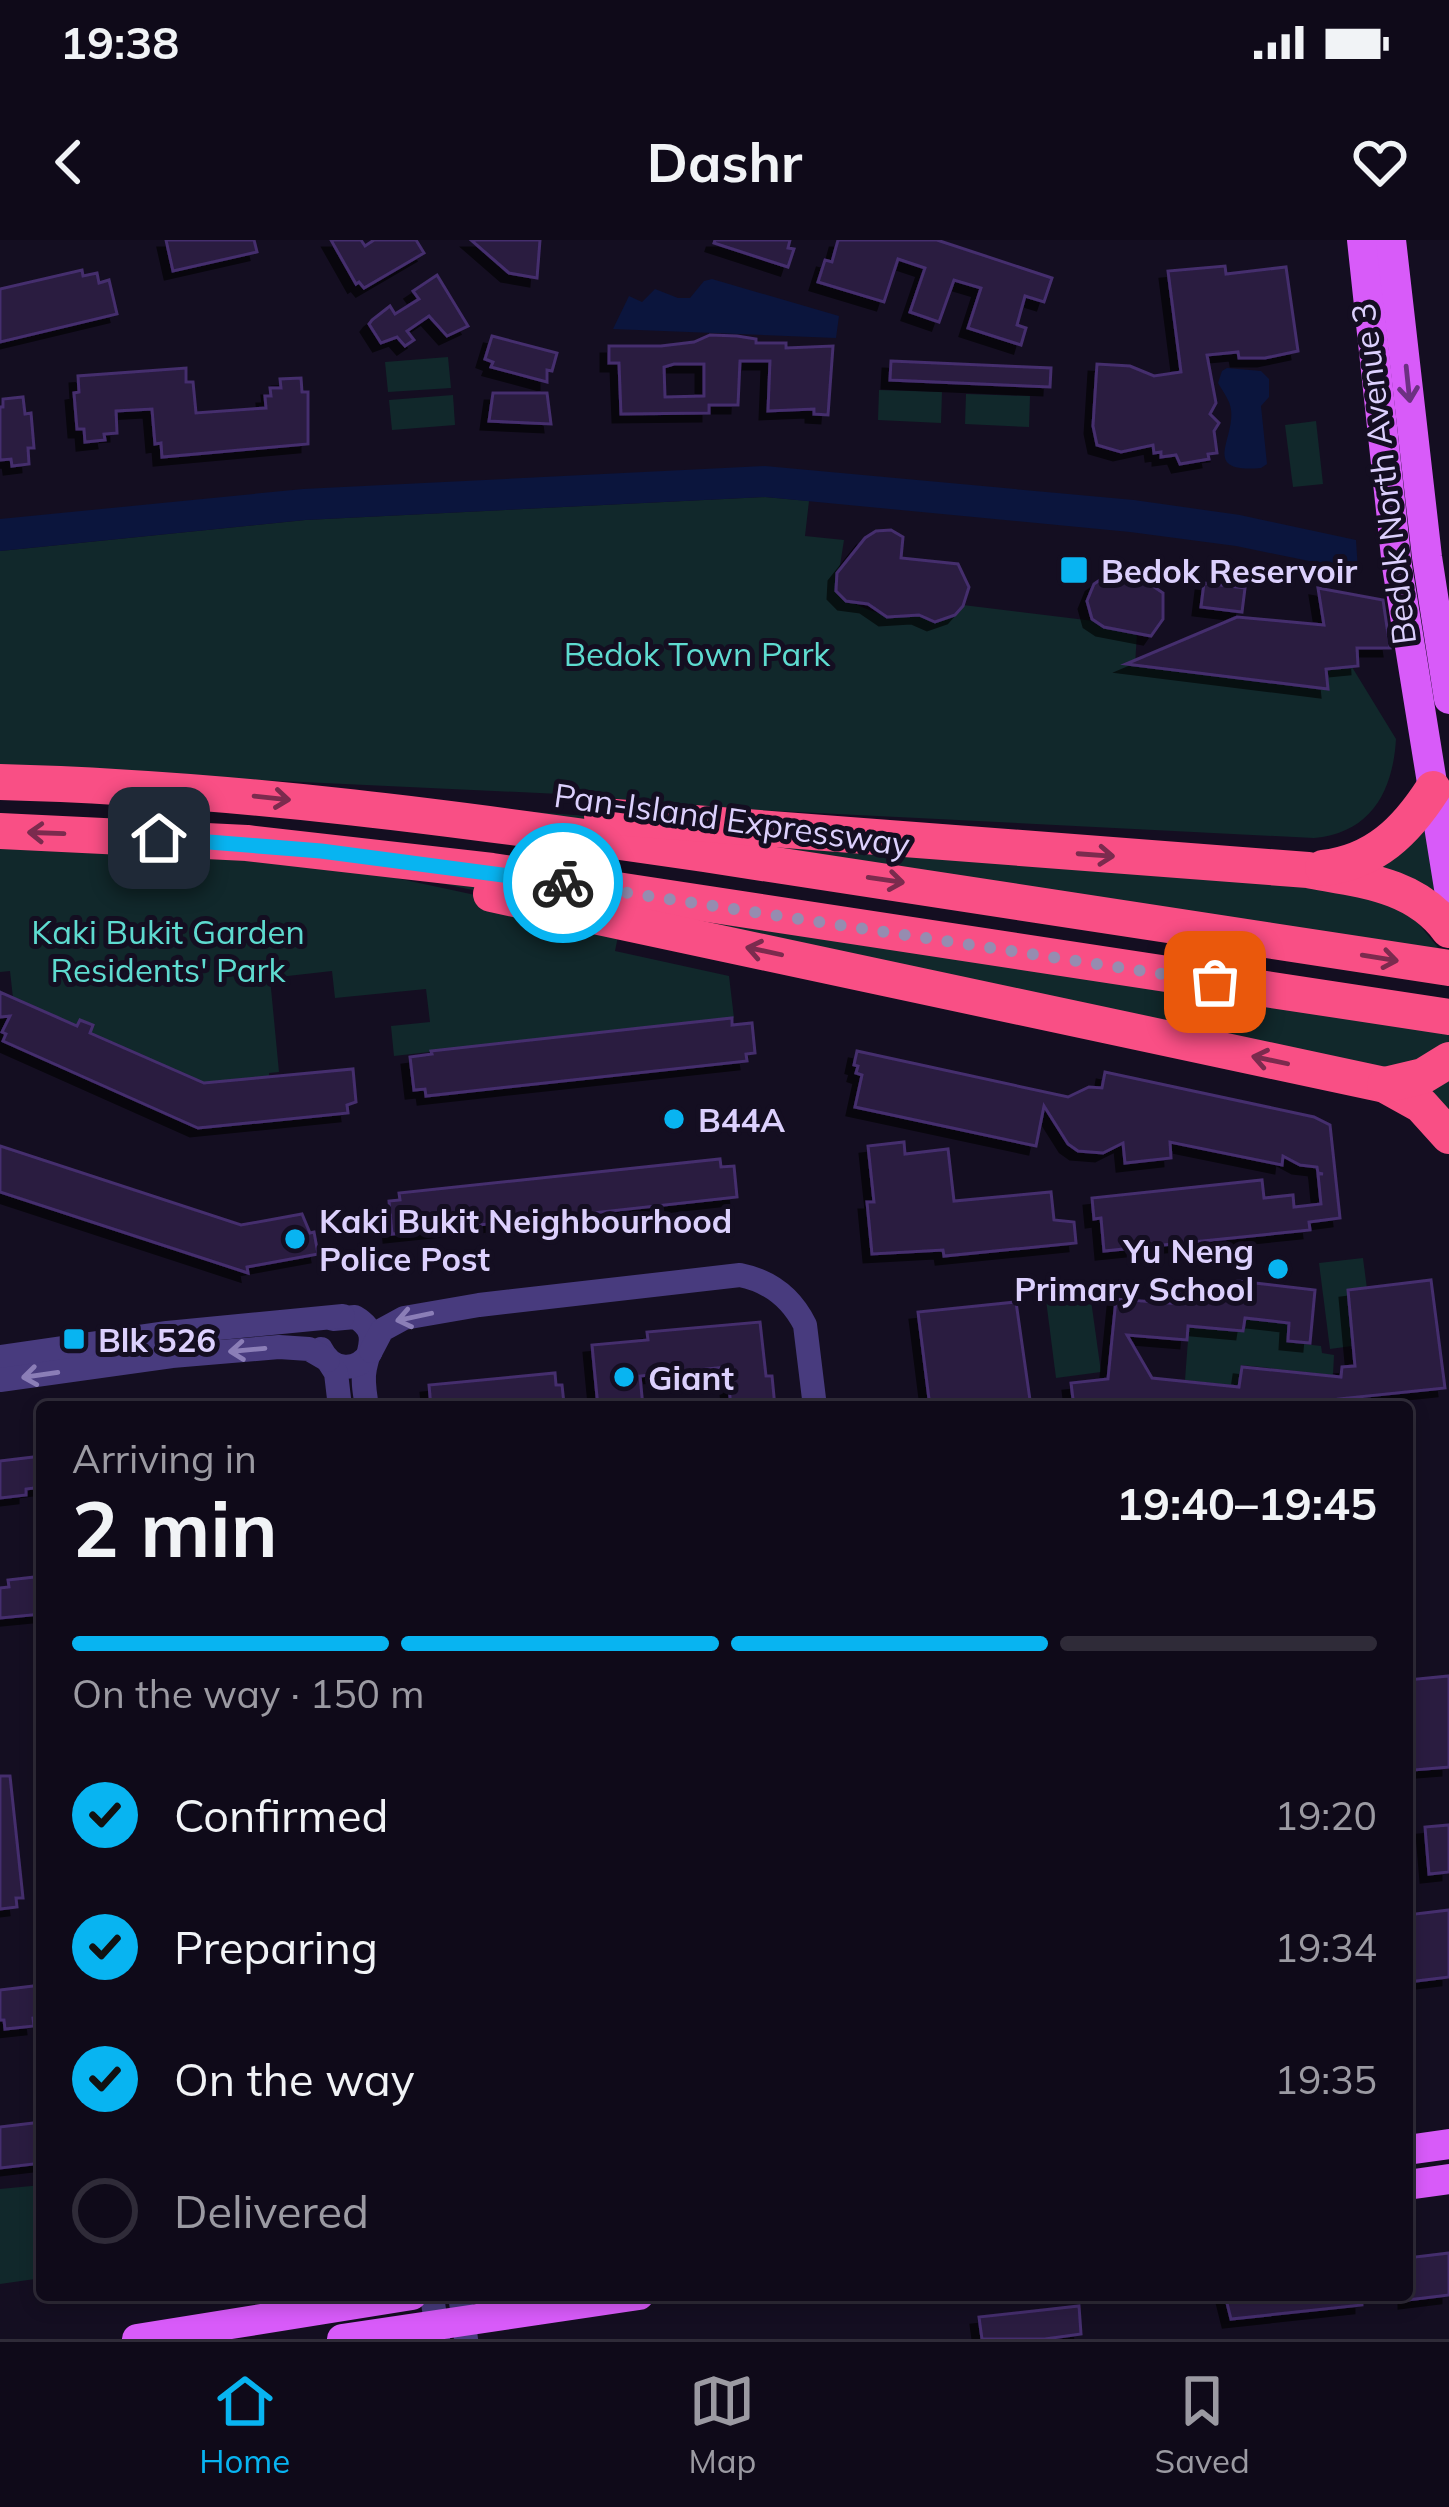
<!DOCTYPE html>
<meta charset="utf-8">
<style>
:root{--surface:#0f0a19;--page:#1d1826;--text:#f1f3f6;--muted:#9b9aa2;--line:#2f2b38;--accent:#08b4f1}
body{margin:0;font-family:Mulish,sans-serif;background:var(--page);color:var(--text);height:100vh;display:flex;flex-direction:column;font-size:45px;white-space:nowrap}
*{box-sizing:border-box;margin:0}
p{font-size:39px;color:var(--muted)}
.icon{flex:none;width:66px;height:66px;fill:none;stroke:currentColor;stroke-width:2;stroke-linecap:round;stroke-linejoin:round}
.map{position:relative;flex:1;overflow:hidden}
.panel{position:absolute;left:36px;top:1161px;width:1377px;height:900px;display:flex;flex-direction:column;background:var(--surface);border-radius:12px;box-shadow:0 6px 18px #0003,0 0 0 3px var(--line)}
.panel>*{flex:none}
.pin{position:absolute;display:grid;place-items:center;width:102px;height:102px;color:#fff;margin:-51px;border-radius:24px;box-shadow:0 6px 18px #0006}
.courier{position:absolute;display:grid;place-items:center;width:120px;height:120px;margin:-60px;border:9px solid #08b4f1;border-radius:50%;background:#fff;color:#222;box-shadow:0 3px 15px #0007}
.overview em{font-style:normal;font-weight:700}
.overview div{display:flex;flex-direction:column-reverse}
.overview{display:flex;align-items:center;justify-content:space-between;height:204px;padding:0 36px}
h1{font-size:78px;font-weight:700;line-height:90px}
.bar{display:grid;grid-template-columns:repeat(4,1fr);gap:18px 12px;align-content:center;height:144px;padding:0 36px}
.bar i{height:15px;border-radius:9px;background:var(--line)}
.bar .active{background:var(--accent)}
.bar p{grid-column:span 4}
ol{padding:0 36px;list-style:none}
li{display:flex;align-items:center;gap:36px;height:132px}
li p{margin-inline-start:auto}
li .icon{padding:12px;border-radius:50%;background:var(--accent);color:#111;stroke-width:4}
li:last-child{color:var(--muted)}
li i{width:66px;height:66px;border:6px solid var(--line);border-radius:50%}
.status{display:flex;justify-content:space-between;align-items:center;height:84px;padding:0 60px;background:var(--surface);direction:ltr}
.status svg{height:33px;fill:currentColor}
header{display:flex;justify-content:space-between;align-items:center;height:156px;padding:0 36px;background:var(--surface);font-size:54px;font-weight:700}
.dock{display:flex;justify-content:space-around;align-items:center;height:168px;border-top:3px solid var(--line);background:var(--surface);font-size:33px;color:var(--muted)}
.dock a{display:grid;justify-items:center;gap:6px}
.dock .active{color:var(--accent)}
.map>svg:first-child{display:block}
.green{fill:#11282b}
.water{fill:#0b153d}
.building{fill:#291b41;stroke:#442e6d;stroke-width:3;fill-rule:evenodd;filter:url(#shadow)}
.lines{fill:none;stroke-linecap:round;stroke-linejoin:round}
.minor{stroke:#483b7e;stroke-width:24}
.major{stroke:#d85bf9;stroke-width:30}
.highway{stroke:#f94f85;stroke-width:36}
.oneway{stroke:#6c3182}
.oneway2{stroke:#7b2b4e}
.oneway3{stroke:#8b7eb7}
.done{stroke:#968cb0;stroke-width:12;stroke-dasharray:0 21.6}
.route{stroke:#08b4f1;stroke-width:15}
.poi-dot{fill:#08b4f1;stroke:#140e21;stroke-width:4.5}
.labels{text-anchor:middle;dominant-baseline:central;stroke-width:10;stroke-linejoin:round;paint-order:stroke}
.street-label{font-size:33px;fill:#dcd0fd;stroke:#140e21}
.poi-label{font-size:33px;font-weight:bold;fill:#dcd0fd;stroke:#140e21;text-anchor:start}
.park-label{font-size:33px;fill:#5edbd0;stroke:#140e21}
</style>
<div class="status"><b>19:38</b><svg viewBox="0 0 49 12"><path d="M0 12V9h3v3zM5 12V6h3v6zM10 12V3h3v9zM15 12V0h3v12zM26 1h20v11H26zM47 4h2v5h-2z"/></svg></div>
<header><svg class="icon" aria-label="back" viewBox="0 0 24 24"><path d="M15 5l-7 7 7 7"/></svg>Dashr<svg class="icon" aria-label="heart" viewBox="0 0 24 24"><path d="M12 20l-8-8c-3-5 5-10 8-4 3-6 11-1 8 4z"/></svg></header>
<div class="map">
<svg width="1449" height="2099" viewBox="0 0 1449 2099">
<defs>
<filter id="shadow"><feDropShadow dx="-8" dy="8" stdDeviation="0" flood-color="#0009"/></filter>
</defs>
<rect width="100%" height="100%" fill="#140e21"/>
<g class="green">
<path d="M 448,117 L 451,148 L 388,152 L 385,122 Z"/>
<path d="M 879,150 L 942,152 L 941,183 L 878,180 Z"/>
<path d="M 966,154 L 1030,156 L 1029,187 L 965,184 Z"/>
<path d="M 453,155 L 455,185 L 392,190 L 389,160 Z"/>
<path d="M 1316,181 L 1323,244 L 1293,247 L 1285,185 Z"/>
<path d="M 765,257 L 809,261 L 805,296 L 844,300 L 836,351 C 852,366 887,379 909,376 L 914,371 L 935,382 L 956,375 L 963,365 L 1094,381 L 1104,387 L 1137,394 L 1135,425 L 1327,449 L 1327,430 L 1352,427 L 1396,499 C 1393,551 1371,593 1314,598 L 739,569 L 560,554 L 0,528 L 0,311 L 305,280 Z"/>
<path d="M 469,567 L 1309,631 L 1417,573 L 1449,648 L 1449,691 L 1417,682 L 1441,711 Z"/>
<path d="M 0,597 L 247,606 L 620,686 L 615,711 L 729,736 L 734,778 L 394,816 L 391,786 L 430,782 L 426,749 L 335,758 L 332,731 L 270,738 L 279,832 L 269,833 L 269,837 L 204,843 L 90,793 L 93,785 L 81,780 L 77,786 L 13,758 L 10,731 L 0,732 Z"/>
<path d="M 252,604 L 1449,793 L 1449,896 L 1415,860 L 761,710 Z"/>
<path d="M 1363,1018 L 1374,1103 L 1330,1109 L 1319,1023 Z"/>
<path d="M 1089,1046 L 1101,1132 L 1056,1138 L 1045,1052 Z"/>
<path d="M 1245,1079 L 1288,1084 L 1287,1102 L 1321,1106 L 1322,1113 L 1334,1115 L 1333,1135 L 1241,1125 L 1238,1146 L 1185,1140 L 1189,1087 L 1244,1092 Z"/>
<path d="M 42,1945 L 42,2038 L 0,2044 L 0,1949 Z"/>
</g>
<g class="water">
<path d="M 712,39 L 839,76 L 836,98 L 613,89 L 629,56 L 642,62 L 655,49 L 678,58 L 690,58 L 704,41 Z"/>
<path d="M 1227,128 L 1261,131 L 1269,139 L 1269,157 L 1261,166 L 1267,224 L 1261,228 C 1200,233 1235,200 1231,170 C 1230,160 1223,152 1218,143 L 1222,131 Z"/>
<path d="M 765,226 L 1134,260 L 1240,275 L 1356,300 L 1358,331 L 1236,306 L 1130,292 L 765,257 L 305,280 L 0,311 L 0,279 L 303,249 Z"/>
</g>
<g class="building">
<path d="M 166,0 L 254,0 L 257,12 L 173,31 Z"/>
<path d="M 331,0 L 361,0 L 365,6 L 374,0 L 416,0 L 424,13 L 364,48 L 359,42 L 356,44 Z"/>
<path d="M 471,0 L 540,0 L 537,38 L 509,33 Z"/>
<path d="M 715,0 L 790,0 L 788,8 L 794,9 L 788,27 L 714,3 Z"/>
<path d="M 838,0 L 937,0 L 1052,38 L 1044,62 L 1025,56 L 1017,85 L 1026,88 L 1021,105 L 968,88 L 981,48 L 954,40 L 939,82 L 910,72 L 925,28 L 898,19 L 884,62 L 818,42 L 825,20 L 832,22 Z"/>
<path d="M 1225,26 L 1226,34 L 1286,27 L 1298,111 L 1265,118 L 1239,118 L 1238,112 L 1207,115 L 1216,163 L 1210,174 L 1219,183 L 1214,191 L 1217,213 L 1208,214 L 1209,219 L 1180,224 L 1176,215 L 1161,217 L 1161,212 L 1154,213 L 1153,205 L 1121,212 L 1097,205 L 1093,186 L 1097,124 L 1130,126 L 1154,136 L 1181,132 L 1168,31 Z"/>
<path d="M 82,30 L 83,36 L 97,33 L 99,43 L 109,40 L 117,74 L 0,102 L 0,49 Z"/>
<path d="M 437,35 L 468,86 L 447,96 L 429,76 L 407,91 L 414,100 L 405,106 L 397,97 L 381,103 L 369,84 L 372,80 L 390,66 L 395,74 L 419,59 L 413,51 Z"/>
<path d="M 710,95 L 737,96 L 756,99 L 756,103 L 786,103 L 786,108 L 833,106 L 828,175 L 814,174 L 814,169 L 768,171 L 770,121 L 740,121 L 738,165 L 709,165 L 709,173 L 621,174 L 619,123 L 609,123 L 609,106 L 661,106 L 694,102 ZM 674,124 L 704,124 L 704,156 L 665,157 L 664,127 Z"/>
<path d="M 492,96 L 557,113 L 552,131 L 547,130 L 547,142 L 491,127 L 493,122 L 485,119 Z"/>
<path d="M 891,121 L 1051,128 L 1050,147 L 890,140 Z"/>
<path d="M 186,128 L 186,142 L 193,142 L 196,173 L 266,168 L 265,156 L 271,156 L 270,148 L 281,148 L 280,139 L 301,138 L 302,152 L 308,152 L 308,204 L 162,217 L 161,203 L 155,204 L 152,169 L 116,171 L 117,193 L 104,194 L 105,200 L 85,202 L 84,189 L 77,189 L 74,153 L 79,152 L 78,136 Z"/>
<path d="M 493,153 L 547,153 L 551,184 L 489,181 Z"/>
<path d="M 23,157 L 25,174 L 31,173 L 34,208 L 28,208 L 29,224 L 12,226 L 11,219 L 0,220 L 0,167 L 3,167 L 3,159 Z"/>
<path d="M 891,290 L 903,297 L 901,318 L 958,324 L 969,347 L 963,366 L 955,375 L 935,382 L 919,375 L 887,377 L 868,364 L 846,361 L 836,351 L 837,333 L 865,298 L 876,291 Z"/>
<path d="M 1116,329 L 1128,329 L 1163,353 L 1163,379 L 1151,396 L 1104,387 L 1092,379 L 1087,361 L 1094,344 Z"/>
<path d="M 1204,343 L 1245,348 L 1242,372 L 1201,367 Z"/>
<path d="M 1318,348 L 1383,360 L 1390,408 L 1357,408 L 1358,426 L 1326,429 L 1328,449 L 1126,424 L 1237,377 L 1324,385 Z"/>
<path d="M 0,752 L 77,786 L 80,780 L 93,785 L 90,793 L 204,843 L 353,829 L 356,862 L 347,865 L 348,873 L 198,888 L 3,801 L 6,794 L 2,792 L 10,776 L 0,777 Z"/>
<path d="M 732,778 L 732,785 L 752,783 L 755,813 L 746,814 L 747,821 L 426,856 L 425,849 L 414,850 L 410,817 L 432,814 L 431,811 Z"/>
<path d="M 857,811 L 1068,857 L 1089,847 L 1102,848 L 1105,832 L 1314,877 L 1330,885 L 1340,978 L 1309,982 L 1310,990 L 1104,1011 L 1101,978 L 1094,979 L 1092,958 L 1262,940 L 1264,958 L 1293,955 L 1294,967 L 1321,964 L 1318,934 L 1323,934 L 1318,933 L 1317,927 L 1300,925 L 1283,916 L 1282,925 L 1170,902 L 1171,918 L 1125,923 L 1123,903 L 1103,913 L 1078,911 L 1068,904 L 1044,866 L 1036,906 L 855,867 L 862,835 L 856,833 L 858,826 L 854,825 Z"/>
<path d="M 904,902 L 905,914 L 948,909 L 954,961 L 1051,952 L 1054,980 L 1074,982 L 1076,1003 L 944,1016 L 943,1010 L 872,1014 L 867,962 L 874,962 L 868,906 Z"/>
<path d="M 0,906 L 241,985 L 302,974 L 310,993 L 314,992 L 318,1014 L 247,1027 L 248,1033 L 0,952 Z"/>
<path d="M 720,919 L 721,927 L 734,926 L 737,957 L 574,975 L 575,988 L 557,989 L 556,977 L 392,994 L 389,961 L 400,960 L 399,953 Z"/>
<path d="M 1431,1040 L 1445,1148 L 1338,1159 L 1338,1167 L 1247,1162 L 1247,1167 L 1074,1167 L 1071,1143 L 1108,1139 L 1116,1059 L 1181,1064 L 1182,1050 L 1235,1055 L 1237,1041 L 1315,1050 L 1310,1103 L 1288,1101 L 1289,1083 L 1245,1078 L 1243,1091 L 1188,1086 L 1187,1100 L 1127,1095 L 1152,1138 L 1239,1147 L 1242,1127 L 1341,1137 L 1342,1127 L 1355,1126 L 1348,1050 Z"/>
<path d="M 1016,1062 L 1031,1167 L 930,1167 L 918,1072 Z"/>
<path d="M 760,1082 L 766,1136 L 772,1136 L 775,1167 L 731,1167 L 727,1127 L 640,1136 L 643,1167 L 598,1167 L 592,1105 L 648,1100 L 647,1092 Z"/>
<path d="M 555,1133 L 556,1145 L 562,1145 L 564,1164 L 559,1167 L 431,1167 L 429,1145 Z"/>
<path d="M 42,1216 L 42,1247 L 26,1249 L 26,1255 L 0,1258 L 0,1221 Z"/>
<path d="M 35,1337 L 36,1344 L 42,1343 L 42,1374 L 0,1378 L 0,1348 L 9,1347 L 8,1340 Z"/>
<path d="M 1449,1436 L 1449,1527 L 1414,1530 L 1407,1440 Z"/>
<path d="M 0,1536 L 10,1536 L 23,1658 L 16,1658 L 17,1667 L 0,1669 Z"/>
<path d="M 1449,1585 L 1449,1632 L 1429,1634 L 1425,1587 Z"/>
<path d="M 1449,1670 L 1449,1737 L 1408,1742 L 1407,1675 Z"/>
<path d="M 42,1745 L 42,1777 L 33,1778 L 34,1786 L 5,1789 L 4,1780 L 0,1780 L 0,1750 Z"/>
<path d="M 42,1882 L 42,1923 L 0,1928 L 0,1887 Z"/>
<path d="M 1449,2013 L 1449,2055 L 1407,2060 L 1407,2018 Z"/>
<path d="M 1225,2055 L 1362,2055 L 1362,2065 L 1231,2079 Z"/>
<path d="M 1079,2066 L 1081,2094 L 1045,2099 L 982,2099 L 979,2077 Z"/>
</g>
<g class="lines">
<g class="minor">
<path d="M 333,1079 L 355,1077 C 379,1091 370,1105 365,1128 C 362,1140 365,1154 367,1167"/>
<path d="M 321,1109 C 332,1131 356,1133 370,1113"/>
<path d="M 371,1111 L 382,1090 L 404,1078 L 479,1065 L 740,1035 C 770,1041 791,1057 805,1085 L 815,1167"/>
<path d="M 0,1117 L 167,1093 L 343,1076"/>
<path d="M 329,1122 L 336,1133 L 340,1167"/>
<path d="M 0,1140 L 172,1116 L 279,1107 L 309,1109 L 328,1120"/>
<path d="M 432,2055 L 438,2099"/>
<path d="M 460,2055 L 466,2099"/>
</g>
<g class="major">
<path d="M 1362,0 L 1397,326 L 1449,648"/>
<path d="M 1391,0 L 1427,317 L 1449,459"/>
<path d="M 1407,1910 L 1449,1904"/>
<path d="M 1407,1945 L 1449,1939"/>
<path d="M 137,2099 L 412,2055"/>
<path d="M 342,2099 L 639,2055"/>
</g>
<g class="highway">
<path d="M 0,542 C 237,548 470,580 704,614 C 953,650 1201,690 1449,728"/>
<path d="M 602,576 L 1308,630 C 1361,640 1415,644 1449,690"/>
<path d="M 0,591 L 247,603 L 492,631 L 1449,777"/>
<path d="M 1323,628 C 1375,622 1406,591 1433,549"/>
<path d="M 491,654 L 1385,845 L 1421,865 L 1449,896"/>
<path d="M 1385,845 L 1423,836 L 1449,820"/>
</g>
</g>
<defs><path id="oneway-shaft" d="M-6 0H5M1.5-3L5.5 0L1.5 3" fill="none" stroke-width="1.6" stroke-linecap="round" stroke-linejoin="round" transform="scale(3)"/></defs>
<use class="oneway" href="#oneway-shaft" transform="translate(1408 144) rotate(84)"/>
<g class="oneway2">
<use href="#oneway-shaft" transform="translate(272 558) rotate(6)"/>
<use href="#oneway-shaft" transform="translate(46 593) rotate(-178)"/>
<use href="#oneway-shaft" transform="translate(1096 615) rotate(4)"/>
<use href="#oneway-shaft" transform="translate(886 640) rotate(8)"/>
<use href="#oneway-shaft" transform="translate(764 711) rotate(-168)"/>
<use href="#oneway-shaft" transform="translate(1380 718) rotate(9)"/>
<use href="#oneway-shaft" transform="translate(1270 820) rotate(-168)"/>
</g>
<g class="oneway3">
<use href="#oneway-shaft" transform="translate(414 1077) rotate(168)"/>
<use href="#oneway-shaft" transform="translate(247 1110) rotate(175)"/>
<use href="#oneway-shaft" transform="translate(40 1135) rotate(172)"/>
</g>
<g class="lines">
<path class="done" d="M 563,643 L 1215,742"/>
<path class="route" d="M 159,598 L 321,611 L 563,643"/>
</g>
<g class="poi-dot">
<rect x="1059" y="315" width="30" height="30" rx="6"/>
<circle cx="674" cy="879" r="12"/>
<circle cx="295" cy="999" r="12"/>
<circle cx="1278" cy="1029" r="12"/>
<rect x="62" y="1087" width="24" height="24" rx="6"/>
<circle cx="624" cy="1137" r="12"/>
</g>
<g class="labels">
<g class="street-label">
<text transform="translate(1383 234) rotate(-97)">Bedok North Avenue 3</text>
<text transform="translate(732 579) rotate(8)">Pan-Island Expressway</text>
</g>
<g class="poi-label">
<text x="1101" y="330">Bedok Reservoir</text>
<text x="698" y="879">B44A</text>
<text x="319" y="980">Kaki Bukit Neighbourhood<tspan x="319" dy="38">Police Post</tspan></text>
<text x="1254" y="1010" text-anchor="end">Yu Neng<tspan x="1254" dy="38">Primary School</tspan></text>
<text x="98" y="1099">Blk 526</text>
<text x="648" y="1137">Giant</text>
</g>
<g class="park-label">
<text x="697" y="413">Bedok Town Park</text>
<text x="168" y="691">Kaki Bukit Garden<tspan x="168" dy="38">Residents' Park</tspan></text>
</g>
</g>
</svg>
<div class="pin" style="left:1215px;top:742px;background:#ea580c"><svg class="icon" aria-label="bag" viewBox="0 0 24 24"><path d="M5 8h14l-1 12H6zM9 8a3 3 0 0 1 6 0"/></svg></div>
<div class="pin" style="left:159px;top:598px;background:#1f2937"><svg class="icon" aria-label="home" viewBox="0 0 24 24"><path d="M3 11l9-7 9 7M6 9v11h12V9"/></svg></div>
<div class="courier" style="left:563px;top:643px"><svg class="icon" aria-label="bike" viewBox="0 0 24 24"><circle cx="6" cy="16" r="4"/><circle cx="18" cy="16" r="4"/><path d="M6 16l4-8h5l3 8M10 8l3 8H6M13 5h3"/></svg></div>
<section class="panel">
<div class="overview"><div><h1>2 min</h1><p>Arriving in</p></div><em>19:40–19:45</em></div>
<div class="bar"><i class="active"></i><i class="active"></i><i class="active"></i><i></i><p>On the way · 150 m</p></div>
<ol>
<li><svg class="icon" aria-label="check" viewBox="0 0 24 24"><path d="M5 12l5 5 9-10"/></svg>Confirmed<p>19:20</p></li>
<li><svg class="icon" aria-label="check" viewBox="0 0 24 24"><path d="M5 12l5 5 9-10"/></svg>Preparing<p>19:34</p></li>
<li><svg class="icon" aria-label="check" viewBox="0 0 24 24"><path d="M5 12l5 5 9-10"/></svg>On the way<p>19:35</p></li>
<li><i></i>Delivered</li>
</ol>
</section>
</div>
<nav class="dock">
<a class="active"><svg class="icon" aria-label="home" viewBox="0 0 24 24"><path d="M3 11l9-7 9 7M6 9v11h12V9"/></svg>Home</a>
<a><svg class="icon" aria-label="map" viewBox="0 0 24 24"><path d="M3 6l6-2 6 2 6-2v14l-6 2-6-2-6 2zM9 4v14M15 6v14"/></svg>Map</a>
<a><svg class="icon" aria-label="saved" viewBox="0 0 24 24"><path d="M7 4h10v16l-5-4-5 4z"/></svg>Saved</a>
</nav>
